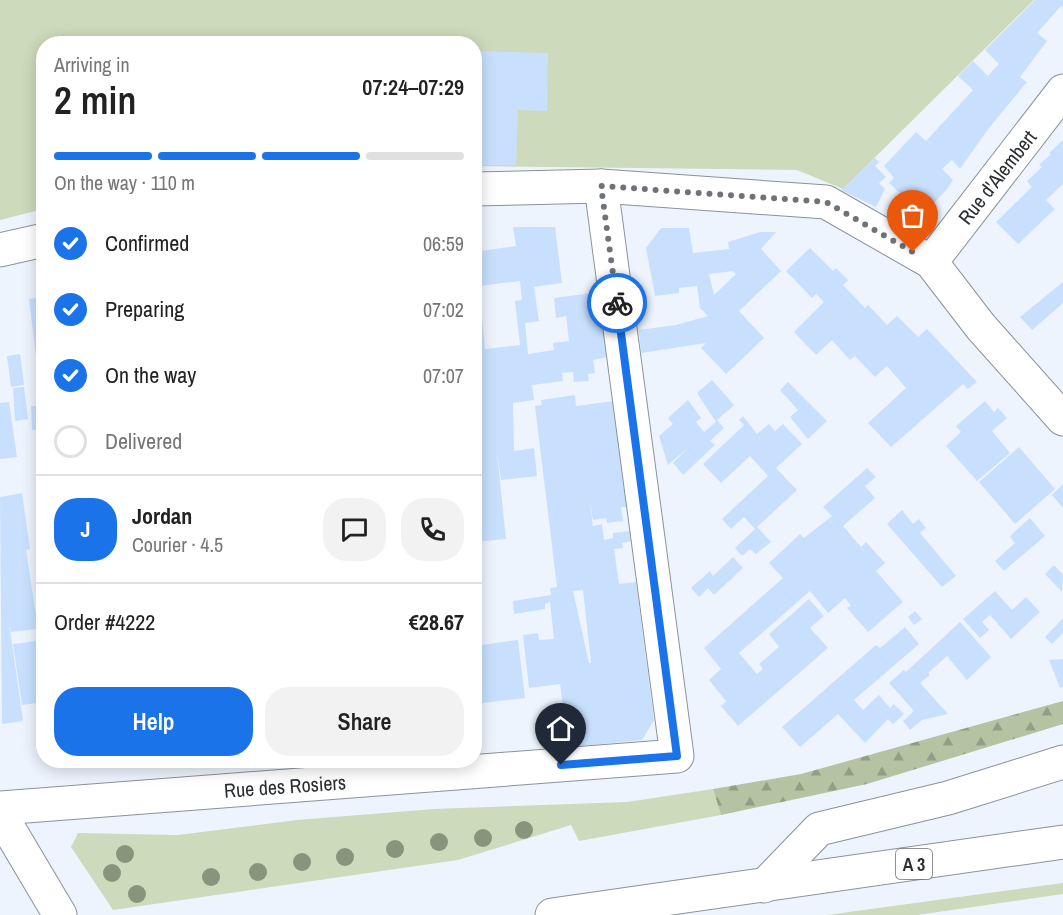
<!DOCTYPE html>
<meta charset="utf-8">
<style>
:root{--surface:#fff;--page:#f2f2f2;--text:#222;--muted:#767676;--line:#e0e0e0;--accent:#1a73e8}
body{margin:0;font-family:"Archivo Narrow",sans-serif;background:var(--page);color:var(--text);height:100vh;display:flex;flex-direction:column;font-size:22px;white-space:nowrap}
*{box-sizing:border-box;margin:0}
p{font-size:20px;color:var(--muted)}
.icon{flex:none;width:33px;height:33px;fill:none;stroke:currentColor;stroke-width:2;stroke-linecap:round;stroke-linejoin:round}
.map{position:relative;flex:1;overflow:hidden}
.sheet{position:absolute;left:36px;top:36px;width:446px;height:732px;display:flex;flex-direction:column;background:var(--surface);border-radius:24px;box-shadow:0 3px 15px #0003}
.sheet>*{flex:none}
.pin{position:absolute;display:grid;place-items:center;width:51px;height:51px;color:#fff;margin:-62px -26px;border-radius:50% 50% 50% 0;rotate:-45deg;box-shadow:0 0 6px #0007}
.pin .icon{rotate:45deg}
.courier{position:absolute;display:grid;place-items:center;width:60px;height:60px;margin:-30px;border:4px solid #1a73e8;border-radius:50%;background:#fff;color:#222;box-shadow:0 2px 8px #0007}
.summary em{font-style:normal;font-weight:600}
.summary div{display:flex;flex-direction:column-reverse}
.summary{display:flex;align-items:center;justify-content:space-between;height:102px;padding:0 18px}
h1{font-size:39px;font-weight:600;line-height:45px}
.bar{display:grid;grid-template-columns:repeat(4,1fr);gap:9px 6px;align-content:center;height:72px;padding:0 18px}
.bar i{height:8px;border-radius:4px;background:var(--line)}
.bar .active{background:var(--accent)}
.bar p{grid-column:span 4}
.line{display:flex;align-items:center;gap:15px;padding:0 18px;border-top:2px solid var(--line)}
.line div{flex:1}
.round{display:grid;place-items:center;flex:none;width:63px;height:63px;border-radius:24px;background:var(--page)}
ol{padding:0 18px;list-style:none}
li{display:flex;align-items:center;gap:18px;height:66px}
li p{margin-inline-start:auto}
li .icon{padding:6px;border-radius:50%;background:var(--accent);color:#fff;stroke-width:4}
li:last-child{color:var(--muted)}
li i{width:33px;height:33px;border:3px solid var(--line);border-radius:50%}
.cta{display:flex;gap:12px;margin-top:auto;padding:12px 18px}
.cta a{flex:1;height:69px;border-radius:24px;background:var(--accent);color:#fff;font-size:24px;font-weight:600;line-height:69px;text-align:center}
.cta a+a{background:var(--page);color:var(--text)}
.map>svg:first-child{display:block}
.grass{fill:#cddabc}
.forest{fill:url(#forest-firs)}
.building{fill:#c8e0fe;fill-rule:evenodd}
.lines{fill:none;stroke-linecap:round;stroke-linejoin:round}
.minor-casing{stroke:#8b929a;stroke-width:35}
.major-casing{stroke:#8b929a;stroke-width:35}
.highway-casing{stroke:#8b929a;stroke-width:35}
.minor{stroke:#fff;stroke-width:33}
.major{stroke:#fff;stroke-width:33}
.highway{stroke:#fff;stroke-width:33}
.tree{fill:#88957c}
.done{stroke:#6f7378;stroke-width:6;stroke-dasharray:0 10.8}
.route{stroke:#1a73e8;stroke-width:8}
.labels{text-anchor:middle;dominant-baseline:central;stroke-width:5;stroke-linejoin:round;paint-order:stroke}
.shield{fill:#fff;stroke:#6b6d6f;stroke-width:1.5}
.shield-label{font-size:18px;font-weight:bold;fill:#2b2e31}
.street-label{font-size:20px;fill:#2b2e31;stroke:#fff}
</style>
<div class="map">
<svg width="1063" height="915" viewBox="0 0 1063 915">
<defs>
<pattern id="forest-firs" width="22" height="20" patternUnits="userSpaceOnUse" patternTransform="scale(1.5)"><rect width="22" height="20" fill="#b4c3a1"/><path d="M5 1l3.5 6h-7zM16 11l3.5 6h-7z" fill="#939f84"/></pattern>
</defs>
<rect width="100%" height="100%" fill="#edf4fd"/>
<g class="grass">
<path d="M 0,0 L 1034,0 L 843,189 L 797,170 L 474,166 L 474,44 L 44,44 L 43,209 L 0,220 Z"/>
<path d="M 713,789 L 721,815 L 579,841 L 571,825 L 458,860 L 113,910 L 71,847 L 78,833 L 178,835 L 297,820 L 434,809 L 627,802 Z"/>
<path d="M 1063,883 L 1063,894 L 917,915 L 827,915 Z"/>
</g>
<path class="forest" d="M 1063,701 L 1063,724 L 867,784 L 721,815 L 713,789 L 801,774 Z"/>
<g class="building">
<path d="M 1035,0 L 1063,0 L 1063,8 L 1061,6 L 1037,33 L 1047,41 L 1020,77 L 1027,82 L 989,128 L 960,169 L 952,160 L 942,169 L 953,180 L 947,189 L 932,205 L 924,197 L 914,206 L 889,183 L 894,178 L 884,166 L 916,132 L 926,141 L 973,90 L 958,76 L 973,61 L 988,76 L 999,64 L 985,50 Z"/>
<path d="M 474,51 L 548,53 L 547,111 L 518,110 L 516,165 L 474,165 Z"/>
<path d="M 1063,140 L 1063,184 L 1046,200 L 1055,209 L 1018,244 L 996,222 L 1032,187 L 1027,181 L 1042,167 L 1039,165 L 1051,154 L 1049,153 Z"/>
<path d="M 875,158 L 879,162 L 875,166 L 886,177 L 879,183 L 885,189 L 876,207 L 841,190 Z"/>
<path d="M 513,227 L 555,227 L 562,283 L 534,287 L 539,321 L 525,323 L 528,354 L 554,350 L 553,343 L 569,341 L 566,316 L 556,318 L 554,298 L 600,292 L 608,357 L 593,360 L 595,373 L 588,374 L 589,381 L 574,382 L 573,372 L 562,373 L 563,381 L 532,385 L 534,400 L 513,403 L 514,451 L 534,448 L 537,476 L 501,480 L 497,452 L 506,539 L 474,542 L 474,252 L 516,246 ZM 520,281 L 522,300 L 515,301 L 520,345 L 485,349 L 479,286 Z"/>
<path d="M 661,228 L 689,228 L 693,253 L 729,249 L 728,242 L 760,232 L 776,232 L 761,249 L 781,271 L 739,311 L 764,338 L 726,374 L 701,348 L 706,343 L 641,353 L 639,330 L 676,325 L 708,316 L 700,308 L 697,286 L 679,288 L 679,293 L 655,296 L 646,248 ZM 733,271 L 736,274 L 714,295 L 709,274 Z"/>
<path d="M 810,248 L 833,271 L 836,268 L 848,280 L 843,285 L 865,308 L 868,305 L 887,325 L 897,316 L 918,337 L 927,329 L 977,382 L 968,389 L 963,384 L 891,447 L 868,423 L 906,388 L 887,366 L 875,377 L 855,356 L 850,360 L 832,340 L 816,355 L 794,332 L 824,302 L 816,294 L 812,298 L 786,271 Z"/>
<path d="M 1063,282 L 1063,303 L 1032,330 L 1020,317 Z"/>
<path d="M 44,297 L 44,371 L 38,372 L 29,299 Z"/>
<path d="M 20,354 L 24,385 L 11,387 L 7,356 Z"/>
<path d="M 712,380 L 734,405 L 717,420 L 724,428 L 710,441 L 715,445 L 683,475 L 673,463 L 690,446 L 668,465 L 659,436 L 673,424 L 668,418 L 688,400 L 701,418 L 696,422 L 704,432 L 716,422 L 697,393 Z"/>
<path d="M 788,382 L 827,421 L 808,439 L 790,417 L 798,410 L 780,390 Z"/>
<path d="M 24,387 L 28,419 L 15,421 L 13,388 Z"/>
<path d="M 575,395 L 576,406 L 614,401 L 627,507 L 621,507 L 623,521 L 607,523 L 606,518 L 593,520 L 589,498 L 593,526 L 602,524 L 604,540 L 613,538 L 613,533 L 630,531 L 631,541 L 622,543 L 623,548 L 614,549 L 619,584 L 636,582 L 654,720 L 642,740 L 561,748 L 561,746 L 568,745 L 560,684 L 529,688 L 523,635 L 538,633 L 539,640 L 554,639 L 550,602 L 545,604 L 545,609 L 514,614 L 513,601 L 551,595 L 550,588 L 557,587 L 535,406 L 542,405 L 541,400 ZM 583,590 L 591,663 L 589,663 L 573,591 Z"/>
<path d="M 985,401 L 994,412 L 998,408 L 1007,418 L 992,431 L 1010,453 L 977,481 L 946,446 L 961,432 L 956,426 Z"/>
<path d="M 9,402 L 17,457 L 0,459 L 0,403 Z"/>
<path d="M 31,406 L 42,406 L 43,430 L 32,430 Z"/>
<path d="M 743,416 L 757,434 L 769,424 L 775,431 L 783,424 L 802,444 L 776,468 L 797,490 L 757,527 L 771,542 L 756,554 L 750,549 L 742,556 L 735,548 L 755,529 L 744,517 L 731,529 L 722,519 L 768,476 L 750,456 L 721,483 L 703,464 L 744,425 L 739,420 Z"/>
<path d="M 1019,447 L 1055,489 L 1015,524 L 979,482 Z"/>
<path d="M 867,468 L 876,477 L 865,486 L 875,498 L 843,526 L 861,547 L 866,542 L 885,563 L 876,571 L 903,602 L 868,632 L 847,608 L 851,606 L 845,598 L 828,613 L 810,591 L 739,653 L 757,674 L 763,669 L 759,664 L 779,647 L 769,634 L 809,599 L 824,616 L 810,628 L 828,648 L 738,726 L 721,706 L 726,701 L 709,680 L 721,669 L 704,648 L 783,578 L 769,563 L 800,534 L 804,538 L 832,516 L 823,507 Z"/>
<path d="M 1063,484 L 1063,508 L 1052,495 Z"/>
<path d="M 22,493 L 30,549 L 26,550 L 38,629 L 11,632 L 9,622 L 23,721 L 2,724 L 0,497 Z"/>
<path d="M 902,510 L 913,524 L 919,519 L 926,528 L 920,533 L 956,576 L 942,587 L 887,524 Z"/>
<path d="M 1030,518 L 1045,536 L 1004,571 L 995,561 L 1015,543 L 1010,537 L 1013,533 Z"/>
<path d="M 733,557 L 743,568 L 714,595 L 708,588 L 699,597 L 691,588 L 710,571 L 713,576 Z"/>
<path d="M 1054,565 L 1063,575 L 1062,592 L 1045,574 Z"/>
<path d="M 995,591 L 1012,610 L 1026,597 L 1040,612 L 1011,639 L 990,615 L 982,622 L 989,630 L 980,638 L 963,619 Z"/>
<path d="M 915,611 L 922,619 L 914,625 L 908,617 Z"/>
<path d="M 1063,618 L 1063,633 L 1052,644 L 1045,637 Z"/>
<path d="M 960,622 L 991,657 L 967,680 L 947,656 L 928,673 L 930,675 L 920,683 L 948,714 L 922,720 L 910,730 L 903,721 L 914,711 L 889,683 L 904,670 L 906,672 Z"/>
<path d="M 905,627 L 919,644 L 854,700 L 863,710 L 879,695 L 890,708 L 894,704 L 904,714 L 893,724 L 888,719 L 865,743 L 838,714 L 800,747 L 782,727 L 876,645 L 880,648 Z"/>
<path d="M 44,640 L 44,702 L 22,705 L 13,644 Z"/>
<path d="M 518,640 L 525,698 L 474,704 L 474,646 Z"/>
<path d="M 1063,659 L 1063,687 L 1060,688 L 1049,660 Z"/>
</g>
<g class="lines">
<defs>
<g id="minor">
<path d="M 474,189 L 601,186 L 826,202 L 931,262 L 981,327 L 1063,419"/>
<path d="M 0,250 L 44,240"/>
<path d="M 931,262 L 1063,91"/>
<path d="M 0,808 L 677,756 L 601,186"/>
</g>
<path id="major" d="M 0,814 L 60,915"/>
<g id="highway">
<path d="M 764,886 L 819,829 L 948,798 L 1063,762"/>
<path d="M 552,915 L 1063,842"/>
</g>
</defs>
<use href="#minor" class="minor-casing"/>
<use href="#major" class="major-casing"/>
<use href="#highway" class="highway-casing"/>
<use href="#minor" class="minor"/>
<use href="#major" class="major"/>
<use href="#highway" class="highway"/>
</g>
<g class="tree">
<circle cx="524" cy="830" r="9"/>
<circle cx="483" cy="838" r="9"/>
<circle cx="439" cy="842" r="9"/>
<circle cx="395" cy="849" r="9"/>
<circle cx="125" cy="854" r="9"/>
<circle cx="345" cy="857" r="9"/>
<circle cx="302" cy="862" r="9"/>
<circle cx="258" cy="872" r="9"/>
<circle cx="112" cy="873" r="9"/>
<circle cx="211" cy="877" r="9"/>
<circle cx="137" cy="894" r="9"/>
</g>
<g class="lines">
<path class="done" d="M 617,303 L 601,186 L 826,202 L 913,252"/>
<path class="route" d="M 561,765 L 677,756 L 617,303"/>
</g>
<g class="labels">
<rect class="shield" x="896" y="849" width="36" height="30" rx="4.5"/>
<g class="shield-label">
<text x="914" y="864">A 3</text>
</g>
<g class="street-label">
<text transform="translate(997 177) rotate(-52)">Rue d'Alembert</text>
<text transform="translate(285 786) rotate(-4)">Rue des Rosiers</text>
</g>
</g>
</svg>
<div class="pin" style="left:913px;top:252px;background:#ea580c"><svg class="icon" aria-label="bag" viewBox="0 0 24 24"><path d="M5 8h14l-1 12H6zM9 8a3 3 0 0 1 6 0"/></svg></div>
<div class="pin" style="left:561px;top:765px;background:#1f2937"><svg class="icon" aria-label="home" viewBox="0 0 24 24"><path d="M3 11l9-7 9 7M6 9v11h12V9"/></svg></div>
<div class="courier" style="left:617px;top:303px"><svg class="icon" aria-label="bike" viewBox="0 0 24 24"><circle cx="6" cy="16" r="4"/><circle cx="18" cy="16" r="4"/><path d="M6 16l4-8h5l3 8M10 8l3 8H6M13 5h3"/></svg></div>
<section class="sheet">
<div class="summary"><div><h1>2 min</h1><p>Arriving in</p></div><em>07:24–07:29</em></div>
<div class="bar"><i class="active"></i><i class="active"></i><i class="active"></i><i></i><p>On the way · 110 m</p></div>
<ol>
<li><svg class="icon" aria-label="check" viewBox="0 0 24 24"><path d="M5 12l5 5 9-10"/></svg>Confirmed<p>06:59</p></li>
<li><svg class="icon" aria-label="check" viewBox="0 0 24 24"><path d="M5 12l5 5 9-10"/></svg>Preparing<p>07:02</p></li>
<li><svg class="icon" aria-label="check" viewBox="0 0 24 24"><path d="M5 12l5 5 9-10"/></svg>On the way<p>07:07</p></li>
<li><i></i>Delivered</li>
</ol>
<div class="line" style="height:108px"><b class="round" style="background:var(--accent);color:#fff">J</b><div><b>Jordan</b><p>Courier · 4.5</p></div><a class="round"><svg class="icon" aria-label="chat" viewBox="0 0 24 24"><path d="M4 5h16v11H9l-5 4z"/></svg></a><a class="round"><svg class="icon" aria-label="phone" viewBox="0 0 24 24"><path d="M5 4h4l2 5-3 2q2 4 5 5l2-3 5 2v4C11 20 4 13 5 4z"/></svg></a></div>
<div class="line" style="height:78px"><div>Order #4222</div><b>€28.67</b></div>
<div class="cta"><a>Help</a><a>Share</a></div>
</section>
</div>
